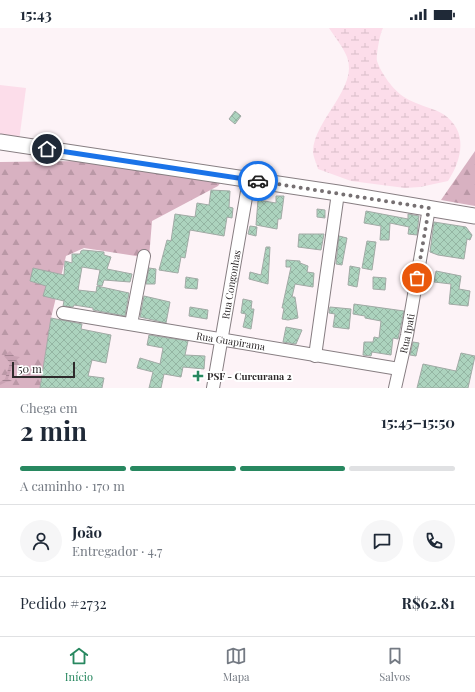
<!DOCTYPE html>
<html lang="pt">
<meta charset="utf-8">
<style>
:root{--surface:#fff;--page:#f6f6f7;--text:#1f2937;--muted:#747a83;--line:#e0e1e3;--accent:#288860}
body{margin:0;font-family:"Playfair Display",serif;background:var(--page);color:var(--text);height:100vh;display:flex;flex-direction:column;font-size:15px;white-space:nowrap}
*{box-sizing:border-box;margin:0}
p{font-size:13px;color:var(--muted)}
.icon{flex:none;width:22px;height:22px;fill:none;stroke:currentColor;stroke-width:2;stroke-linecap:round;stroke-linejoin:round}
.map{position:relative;height:360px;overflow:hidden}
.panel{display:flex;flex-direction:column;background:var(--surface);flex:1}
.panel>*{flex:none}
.scale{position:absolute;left:12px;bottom:10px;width:63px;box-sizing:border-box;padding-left:4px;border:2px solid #2e2a2b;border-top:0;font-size:11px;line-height:14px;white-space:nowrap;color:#2e2a2b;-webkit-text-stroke:3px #fff;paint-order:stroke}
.pin{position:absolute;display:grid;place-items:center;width:34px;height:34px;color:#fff;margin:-17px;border:2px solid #fff;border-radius:50%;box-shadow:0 1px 4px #0007}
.courier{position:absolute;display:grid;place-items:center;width:40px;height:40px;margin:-20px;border:3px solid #1a73e8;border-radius:50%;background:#fff;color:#222;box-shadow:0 1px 5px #0007}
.headline em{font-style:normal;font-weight:700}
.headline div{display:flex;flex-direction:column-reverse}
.headline{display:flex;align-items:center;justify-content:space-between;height:68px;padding:0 20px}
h1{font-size:26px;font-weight:700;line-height:30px}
.bar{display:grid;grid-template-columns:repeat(4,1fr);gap:6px 4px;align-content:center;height:48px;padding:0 20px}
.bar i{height:5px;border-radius:3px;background:var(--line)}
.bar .active{background:var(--accent)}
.bar p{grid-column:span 4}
.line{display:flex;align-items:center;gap:10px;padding:0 20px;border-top:1px solid var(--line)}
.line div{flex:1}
.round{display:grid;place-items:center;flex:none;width:42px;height:42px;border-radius:21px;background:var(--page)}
.status{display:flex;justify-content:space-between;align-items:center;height:28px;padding:0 20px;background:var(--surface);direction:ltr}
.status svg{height:11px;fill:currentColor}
.tabs{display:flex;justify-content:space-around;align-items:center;height:56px;border-top:1px solid var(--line);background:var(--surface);font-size:11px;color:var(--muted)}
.tabs a{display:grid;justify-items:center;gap:2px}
.tabs .active{color:var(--accent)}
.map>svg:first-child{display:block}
.forest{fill:url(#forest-firs)}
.wetland{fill:url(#wetland-marsh)}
.green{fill:#fcddea}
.water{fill:url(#water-rules)}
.building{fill:url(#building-cross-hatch);stroke:#a1aaa5}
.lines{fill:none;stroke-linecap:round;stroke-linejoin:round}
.minor-casing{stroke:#877e82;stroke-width:14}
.major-casing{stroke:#877e82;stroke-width:17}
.minor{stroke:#fff;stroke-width:12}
.major{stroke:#fff;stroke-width:15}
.done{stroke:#767072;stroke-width:4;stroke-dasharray:0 7.2}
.route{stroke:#1a73e8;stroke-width:5}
.poi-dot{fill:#288860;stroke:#fff;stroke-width:1.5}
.labels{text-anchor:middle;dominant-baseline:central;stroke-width:4;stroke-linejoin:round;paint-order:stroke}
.street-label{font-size:10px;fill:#2e2a2b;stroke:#fff}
.poi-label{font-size:10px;font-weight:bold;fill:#2e2a2b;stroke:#fff;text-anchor:start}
</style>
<div class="status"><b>15:43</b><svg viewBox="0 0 49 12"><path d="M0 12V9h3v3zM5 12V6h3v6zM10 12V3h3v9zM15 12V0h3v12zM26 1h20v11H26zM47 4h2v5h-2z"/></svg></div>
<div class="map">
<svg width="475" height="360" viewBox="0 0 475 360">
<defs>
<pattern id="forest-firs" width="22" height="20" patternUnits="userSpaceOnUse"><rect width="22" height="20" fill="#d8b1c1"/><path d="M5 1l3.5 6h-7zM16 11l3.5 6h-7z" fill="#ba98a6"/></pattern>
<pattern id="wetland-marsh" width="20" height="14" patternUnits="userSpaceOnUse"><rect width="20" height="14" fill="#fcddea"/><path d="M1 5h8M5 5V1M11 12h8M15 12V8" fill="none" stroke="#d8bec9"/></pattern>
<pattern id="water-rules" width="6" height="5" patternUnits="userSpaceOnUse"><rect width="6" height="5" fill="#c9a2b3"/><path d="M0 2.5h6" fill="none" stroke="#a48492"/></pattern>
<pattern id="building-cross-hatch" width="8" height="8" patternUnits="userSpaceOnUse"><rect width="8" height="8" fill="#acd3be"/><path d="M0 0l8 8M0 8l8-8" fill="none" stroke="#94b5a3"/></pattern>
</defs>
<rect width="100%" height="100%" fill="#fdf3f7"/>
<g class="forest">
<path d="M 475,123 L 475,178 L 441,172 Z"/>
<path d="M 82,133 L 221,154 L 218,158 L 152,193 L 149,230 L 84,220 L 66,228 L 51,290 L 40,360 L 0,360 L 0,134 Z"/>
</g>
<path class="wetland" d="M 329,0 L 383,0 C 380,5 376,27 377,33 C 381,45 393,62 404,69 C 416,77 431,79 443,86 C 469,103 462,132 448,153 L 420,159 L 405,160 L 351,153 L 318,141 C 317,136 313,129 313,123 C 314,92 359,59 347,29 C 343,19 335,9 329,0 Z"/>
<path class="green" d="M 0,57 L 26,60 L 19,113 L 0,110 Z"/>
<path class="water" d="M 10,323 L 14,328 L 20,329 L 13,335 L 8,351 L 12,353 L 6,354 L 0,357 L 0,354 L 5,351 L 10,335 L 4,328 Z"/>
<g class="building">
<path d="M 235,83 L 241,88 L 235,96 L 229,91 Z"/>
<path d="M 211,162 L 230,163 L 229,179 L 233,180 L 232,190 L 227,189 L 224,208 L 190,202 L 185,230 L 181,229 L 178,245 L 159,242 L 167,212 L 171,213 L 175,186 L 195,189 L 197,175 L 209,177 Z"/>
<path d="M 276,168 L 284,168 L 281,191 L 278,191 L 277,201 L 256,197 L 258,172 L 276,175 Z"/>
<path d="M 317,181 L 325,182 L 325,190 L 317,189 Z"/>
<path d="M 366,183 L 408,191 L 408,186 L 419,188 L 417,207 L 408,206 L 409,199 L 390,195 L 389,212 L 380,212 L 381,198 L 364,195 Z"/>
<path d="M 434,194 L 466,199 L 472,207 L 470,212 L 467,211 L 464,231 L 438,227 L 430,224 Z"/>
<path d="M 250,198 L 257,199 L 256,208 L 248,206 Z"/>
<path d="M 299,206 L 324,206 L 321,222 L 298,219 Z"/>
<path d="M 339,208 L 347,210 L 342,237 L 336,236 Z"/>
<path d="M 367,213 L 376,214 L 372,242 L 362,240 Z"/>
<path d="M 266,219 L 270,219 L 268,256 L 249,251 L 250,244 L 261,247 Z"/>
<path d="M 83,222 L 104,224 L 104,227 L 111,229 L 107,241 L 132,246 L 130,254 L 104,252 L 102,258 L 97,257 L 100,242 L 82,239 L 78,262 L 96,264 L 97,258 L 129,265 L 125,288 L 93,282 L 93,280 L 74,277 L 73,279 L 63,278 L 64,273 L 43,268 L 46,258 L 30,253 L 33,240 L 64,247 L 65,233 L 72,235 L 72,226 L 80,226 L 81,223 Z"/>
<path d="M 286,232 L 300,233 L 300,235 L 308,238 L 307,244 L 314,245 L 313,259 L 295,256 L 292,269 L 295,269 L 298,290 L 288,292 L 282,291 L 284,280 L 282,280 L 291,239 L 286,239 Z"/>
<path d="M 350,238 L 360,240 L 357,259 L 348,257 Z"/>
<path d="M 149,240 L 156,241 L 155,256 L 146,256 Z"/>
<path d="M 436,243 L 461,248 L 459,261 L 470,263 L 468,278 L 449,276 L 451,256 L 434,254 Z"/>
<path d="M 186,249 L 198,251 L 197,261 L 185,260 Z"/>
<path d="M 373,249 L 386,250 L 385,262 L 373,261 Z"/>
<path d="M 144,268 L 170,274 L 166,295 L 140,289 Z"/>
<path d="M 243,271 L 252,273 L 251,281 L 254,281 L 251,301 L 243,299 L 246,286 L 241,285 Z"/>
<path d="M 354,276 L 404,283 L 398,311 L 393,310 L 391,327 L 372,324 L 371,328 L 363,327 L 364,314 L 373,314 L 374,309 L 379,310 L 381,293 L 365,290 L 365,288 L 353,286 Z"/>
<path d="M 190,279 L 208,282 L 207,291 L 189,288 Z"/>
<path d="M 330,279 L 351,281 L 349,301 L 333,299 L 335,286 L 329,285 Z"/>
<path d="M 51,290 L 82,296 L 81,301 L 111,307 L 106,335 L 92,332 L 88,348 L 104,350 L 102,360 L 40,360 Z"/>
<path d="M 286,299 L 302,302 L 296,316 L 283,314 Z"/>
<path d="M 149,307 L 188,313 L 185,327 L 205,328 L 204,341 L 183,339 L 181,349 L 164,346 L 161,360 L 149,360 L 153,344 L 137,340 L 140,330 L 160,336 L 163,320 L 147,317 Z"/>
<path d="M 413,314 L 419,315 L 416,328 L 410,327 Z"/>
<path d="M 461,325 L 475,328 L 468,360 L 417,360 L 423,336 L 456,343 Z"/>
</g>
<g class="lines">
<defs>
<g id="minor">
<path id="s1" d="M 63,285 L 399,341"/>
<path d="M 131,296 L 144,228"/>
<path d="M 315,328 L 338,165"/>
<path id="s2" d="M 213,360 L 249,152"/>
<path id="s3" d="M 395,360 L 407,307 L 429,180"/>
</g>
<path id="major" d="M 0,114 L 338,165 L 475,188"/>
</defs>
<use href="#minor" class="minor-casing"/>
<use href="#major" class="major-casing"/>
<use href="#minor" class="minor"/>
<use href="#major" class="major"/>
</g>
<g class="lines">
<path class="done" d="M 258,153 L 429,180 L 417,250"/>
<path class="route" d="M 47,121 L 258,153"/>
</g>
<path class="poi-dot" d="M196 342h4v4h4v4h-4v4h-4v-4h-4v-4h4z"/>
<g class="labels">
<g class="street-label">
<text stroke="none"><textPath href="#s2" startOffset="105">Rua Congonhas</textPath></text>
<text stroke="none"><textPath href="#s3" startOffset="56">Rua Ipati</textPath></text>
<text stroke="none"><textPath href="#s1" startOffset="170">Rua Guapirama</textPath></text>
</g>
<g class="poi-label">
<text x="207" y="348">PSF - Curcurana 2</text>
</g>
</g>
</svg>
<div class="scale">50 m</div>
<div class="pin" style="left:417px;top:250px;background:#ea580c"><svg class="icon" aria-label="bag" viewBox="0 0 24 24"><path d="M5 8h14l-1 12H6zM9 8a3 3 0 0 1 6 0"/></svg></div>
<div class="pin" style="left:47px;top:121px;background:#1f2937"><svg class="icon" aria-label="home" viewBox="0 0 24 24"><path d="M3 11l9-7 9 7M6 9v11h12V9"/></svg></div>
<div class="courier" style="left:258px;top:153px"><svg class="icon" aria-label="car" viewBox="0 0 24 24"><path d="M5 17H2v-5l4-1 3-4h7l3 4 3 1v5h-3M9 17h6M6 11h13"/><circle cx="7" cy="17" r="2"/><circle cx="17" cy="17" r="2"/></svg></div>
</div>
<section class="panel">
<div class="headline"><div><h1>2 min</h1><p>Chega em</p></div><em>15:45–15:50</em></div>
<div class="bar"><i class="active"></i><i class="active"></i><i class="active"></i><i></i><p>A caminho · 170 m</p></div>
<div class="line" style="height:72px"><a class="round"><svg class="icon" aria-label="person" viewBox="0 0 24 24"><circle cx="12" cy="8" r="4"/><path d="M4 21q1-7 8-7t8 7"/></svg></a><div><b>João</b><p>Entregador · 4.7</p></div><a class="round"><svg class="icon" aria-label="chat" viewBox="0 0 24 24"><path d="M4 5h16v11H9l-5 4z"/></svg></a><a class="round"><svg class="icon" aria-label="phone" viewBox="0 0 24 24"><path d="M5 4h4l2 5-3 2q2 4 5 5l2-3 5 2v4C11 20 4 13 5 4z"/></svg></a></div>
<div class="line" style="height:52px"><div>Pedido #2732</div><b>R$62.81</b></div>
</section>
<nav class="tabs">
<a class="active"><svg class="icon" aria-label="home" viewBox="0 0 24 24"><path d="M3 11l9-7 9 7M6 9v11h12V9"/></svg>Início</a>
<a><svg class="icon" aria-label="map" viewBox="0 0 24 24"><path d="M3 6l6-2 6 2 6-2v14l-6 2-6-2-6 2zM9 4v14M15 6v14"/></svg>Mapa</a>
<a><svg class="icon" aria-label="saved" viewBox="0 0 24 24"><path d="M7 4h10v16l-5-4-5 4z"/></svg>Salvos</a>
</nav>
